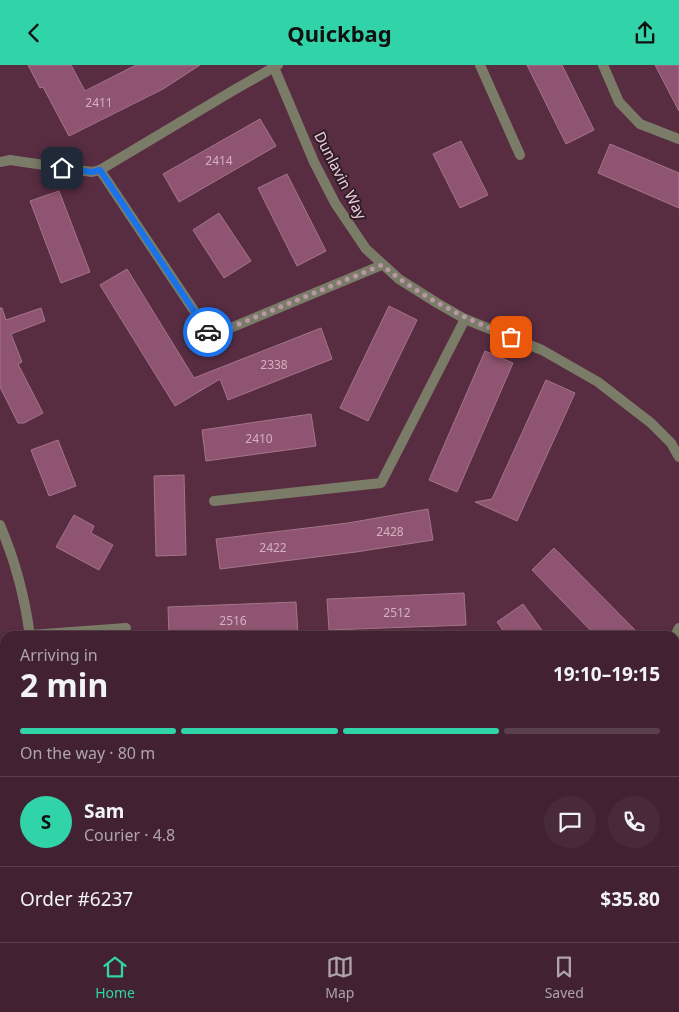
<!DOCTYPE html>
<meta charset="utf-8">
<style>
:root{--surface:#422232;--page:#492a3a;--text:#f1f3f6;--muted:#aea4ac;--line:#5a3f4d;--accent:#31d4a9}
body{margin:0;font-family:"Noto Sans",sans-serif;background:var(--page);color:var(--text);height:100vh;display:flex;flex-direction:column;font-size:19px;white-space:nowrap}
*{box-sizing:border-box;margin:0}
p{font-size:16px;color:var(--muted)}
.icon{flex:none;width:28px;height:28px;fill:none;stroke:currentColor;stroke-width:2;stroke-linecap:round;stroke-linejoin:round}
.map{position:relative;flex:1;overflow:hidden}
.side{position:absolute;left:0px;top:566px;width:680px;height:311px;display:flex;flex-direction:column;background:var(--surface);border-radius:15px 15px 0 0;box-shadow:0 1px 4px #0004,0 0 0 1px var(--line)}
.side>*{flex:none}
.pin{position:absolute;display:grid;place-items:center;width:42px;height:42px;color:#fff;margin:-21px;border-radius:10px;box-shadow:0 2px 8px #0006}
.courier{position:absolute;display:grid;place-items:center;width:50px;height:50px;margin:-25px;border:4px solid #1a73e8;border-radius:50%;background:#fff;color:#222;box-shadow:0 1px 6px #0007}
.headline em{font-style:normal;font-weight:700}
.headline div{display:flex;flex-direction:column-reverse}
.headline{display:flex;align-items:center;justify-content:space-between;height:85px;padding:0 20px}
h1{font-size:32px;font-weight:700;line-height:38px}
.bar{display:grid;grid-template-columns:repeat(4,1fr);gap:8px 5px;align-content:center;height:60px;padding:0 20px}
.bar i{height:6px;border-radius:4px;background:var(--line)}
.bar .current{background:var(--accent)}
.bar p{grid-column:span 4}
.line{display:flex;align-items:center;gap:12px;padding:0 20px;border-top:1px solid var(--line)}
.line div{flex:1}
.round{display:grid;place-items:center;flex:none;width:52px;height:52px;border-radius:26px;background:var(--page)}
header{display:flex;justify-content:space-between;align-items:center;height:65px;padding:0 20px;background:var(--accent);color:#111;font-size:22px;font-weight:700}
.tab-bar{display:flex;justify-content:space-around;align-items:center;height:70px;border-top:1px solid var(--line);background:var(--surface);font-size:14px;color:var(--muted)}
.tab-bar a{display:grid;justify-items:center;gap:2px}
.tab-bar .current{color:var(--accent)}
.map>svg:first-child{display:block}
.green{fill:#6d422a}
.building{fill:#8f5471;stroke:#a5748a}
.lines{fill:none;stroke-linecap:round;stroke-linejoin:round}
.lane{stroke:#7b7c67;stroke-width:10}
.street{stroke:#7b7c67;stroke-width:10}
.done{stroke:#b896a5;stroke-width:5;stroke-dasharray:0 9}
.route{stroke:#1a73e8;stroke-width:6}
.labels{text-anchor:middle;dominant-baseline:central;stroke-width:4;stroke-linejoin:round;paint-order:stroke}
.number-label{font-size:12px;fill:#d4b0c0}
.street-label{font-size:15px;fill:#ebcfdb;stroke:#311d27}
</style>
<header><svg class="icon" aria-label="back" viewBox="0 0 24 24"><path d="M15 5l-7 7 7 7"/></svg>Quickbag<svg class="icon" aria-label="share" viewBox="0 0 24 24"><path d="M12 15V3M7 8l5-5 5 5M5 13v7h14v-7"/></svg></header>
<div class="map">
<svg width="679" height="877" viewBox="0 0 679 877">
<rect width="100%" height="100%" fill="#582d42"/>
<path class="green" d="M 679,806 L 679,877 L 573,877 L 579,872 L 675,872 L 675,809 Z"/>
<g class="building">
<path d="M 28,0 L 71,0 L 85,26 L 136,0 L 200,0 L 163,24 L 69,71 L 43,22 L 40,23 Z"/>
<path d="M 527,0 L 562,0 L 594,65 L 566,79 Z"/>
<path d="M 655,0 L 679,0 L 679,46 Z"/>
<path d="M 260,54 L 276,81 L 179,137 L 163,109 Z"/>
<path d="M 461,76 L 488,130 L 460,143 L 433,89 Z"/>
<path d="M 610,79 L 679,108 L 679,143 L 598,108 Z"/>
<path d="M 287,109 L 326,186 L 297,201 L 258,123 Z"/>
<path d="M 59,126 L 90,207 L 61,218 L 30,136 Z"/>
<path d="M 219,148 L 251,196 L 224,213 L 193,165 Z"/>
<path d="M 127,204 L 194,313 L 321,263 L 332,294 L 228,335 L 220,314 L 175,341 L 100,220 Z"/>
<path d="M 389,241 L 417,255 L 368,356 L 340,343 Z"/>
<path d="M 0,243 L 2,243 L 6,255 L 41,243 L 45,256 L 11,269 L 22,297 L 18,299 L 43,348 L 24,358 L 18,358 L 0,322 Z"/>
<path d="M 485,286 L 513,298 L 457,427 L 429,415 Z"/>
<path d="M 546,315 L 575,328 L 517,456 L 475,437 L 492,434 Z"/>
<path d="M 311,349 L 316,381 L 206,396 L 202,365 Z"/>
<path d="M 58,375 L 76,421 L 49,431 L 31,385 Z"/>
<path d="M 184,410 L 186,490 L 156,491 L 154,411 Z"/>
<path d="M 428,444 L 433,475 L 356,487 L 220,504 L 216,474 L 348,458 Z"/>
<path d="M 74,450 L 94,461 L 91,468 L 113,480 L 99,505 L 56,482 Z"/>
<path d="M 554,483 L 641,571 L 596,571 L 532,505 Z"/>
<path d="M 464,528 L 466,560 L 329,565 L 327,534 Z"/>
<path d="M 296,537 L 298,569 L 169,571 L 168,542 Z"/>
<path d="M 523,539 L 546,571 L 507,571 L 497,557 Z"/>
</g>
<g class="lines">
<g class="lane">
<path d="M 480,0 L 520,90"/>
<path d="M 603,0 L 619,37 L 640,59 L 679,74"/>
<path d="M 100,105 L 211,271 L 382,200"/>
<path d="M 214,436 L 381,418 L 465,254"/>
</g>
<g class="street">
<path d="M 273,0 L 314,97 L 335,138 L 366,184 L 399,214 L 437,238 L 465,254 L 542,285 L 598,317 L 651,358 L 671,378 L 679,392"/>
<path d="M 0,97 L 10,95 L 92,107 L 100,105 L 234,25 L 278,0"/>
<path d="M 0,460 C 15,495 25,533 30,571"/>
<path d="M 30,570 L 126,563"/>
<path d="M 675,571 L 679,563"/>
<path d="M 148,872 L 153,877"/>
<path d="M 300,877 L 305,872"/>
</g>
</g>
<g class="lines">
<path class="done" d="M 208,267 L 210,271 L 382,200 C 422,233 464,253 511,272"/>
<path class="route" d="M 62,103 L 92,107 L 100,105 L 208,267"/>
</g>
<g class="labels">
<g class="number-label">
<text x="99" y="37">2411</text>
<text x="219" y="95">2414</text>
<text x="274" y="299">2338</text>
<text x="259" y="373">2410</text>
<text x="390" y="466">2428</text>
<text x="273" y="482">2422</text>
<text x="397" y="547">2512</text>
<text x="233" y="555">2516</text>
</g>
<g class="street-label">
<text transform="translate(341 110) rotate(63)">Dunlavin Way</text>
</g>
</g>
</svg>
<div class="pin" style="left:511px;top:272px;background:#ea580c"><svg class="icon" aria-label="bag" viewBox="0 0 24 24"><path d="M5 8h14l-1 12H6zM9 8a3 3 0 0 1 6 0"/></svg></div>
<div class="pin" style="left:62px;top:103px;background:#1f2937"><svg class="icon" aria-label="home" viewBox="0 0 24 24"><path d="M3 11l9-7 9 7M6 9v11h12V9"/></svg></div>
<div class="courier" style="left:208px;top:267px"><svg class="icon" aria-label="car" viewBox="0 0 24 24"><path d="M5 17H2v-5l4-1 3-4h7l3 4 3 1v5h-3M9 17h6M6 11h13"/><circle cx="7" cy="17" r="2"/><circle cx="17" cy="17" r="2"/></svg></div>
<section class="side">
<div class="headline"><div><h1>2 min</h1><p>Arriving in</p></div><em>19:10–19:15</em></div>
<div class="bar"><i class="current"></i><i class="current"></i><i class="current"></i><i></i><p>On the way · 80 m</p></div>
<div class="line" style="height:90px"><b class="round" style="background:var(--accent);color:#111">S</b><div><b>Sam</b><p>Courier · 4.8</p></div><a class="round"><svg class="icon" aria-label="chat" viewBox="0 0 24 24"><path d="M4 5h16v11H9l-5 4z"/></svg></a><a class="round"><svg class="icon" aria-label="phone" viewBox="0 0 24 24"><path d="M5 4h4l2 5-3 2q2 4 5 5l2-3 5 2v4C11 20 4 13 5 4z"/></svg></a></div>
<div class="line" style="height:65px"><div>Order #6237</div><b>$35.80</b></div>
</section>
</div>
<nav class="tab-bar">
<a class="current"><svg class="icon" aria-label="home" viewBox="0 0 24 24"><path d="M3 11l9-7 9 7M6 9v11h12V9"/></svg>Home</a>
<a><svg class="icon" aria-label="map" viewBox="0 0 24 24"><path d="M3 6l6-2 6 2 6-2v14l-6 2-6-2-6 2zM9 4v14M15 6v14"/></svg>Map</a>
<a><svg class="icon" aria-label="saved" viewBox="0 0 24 24"><path d="M7 4h10v16l-5-4-5 4z"/></svg>Saved</a>
</nav>
